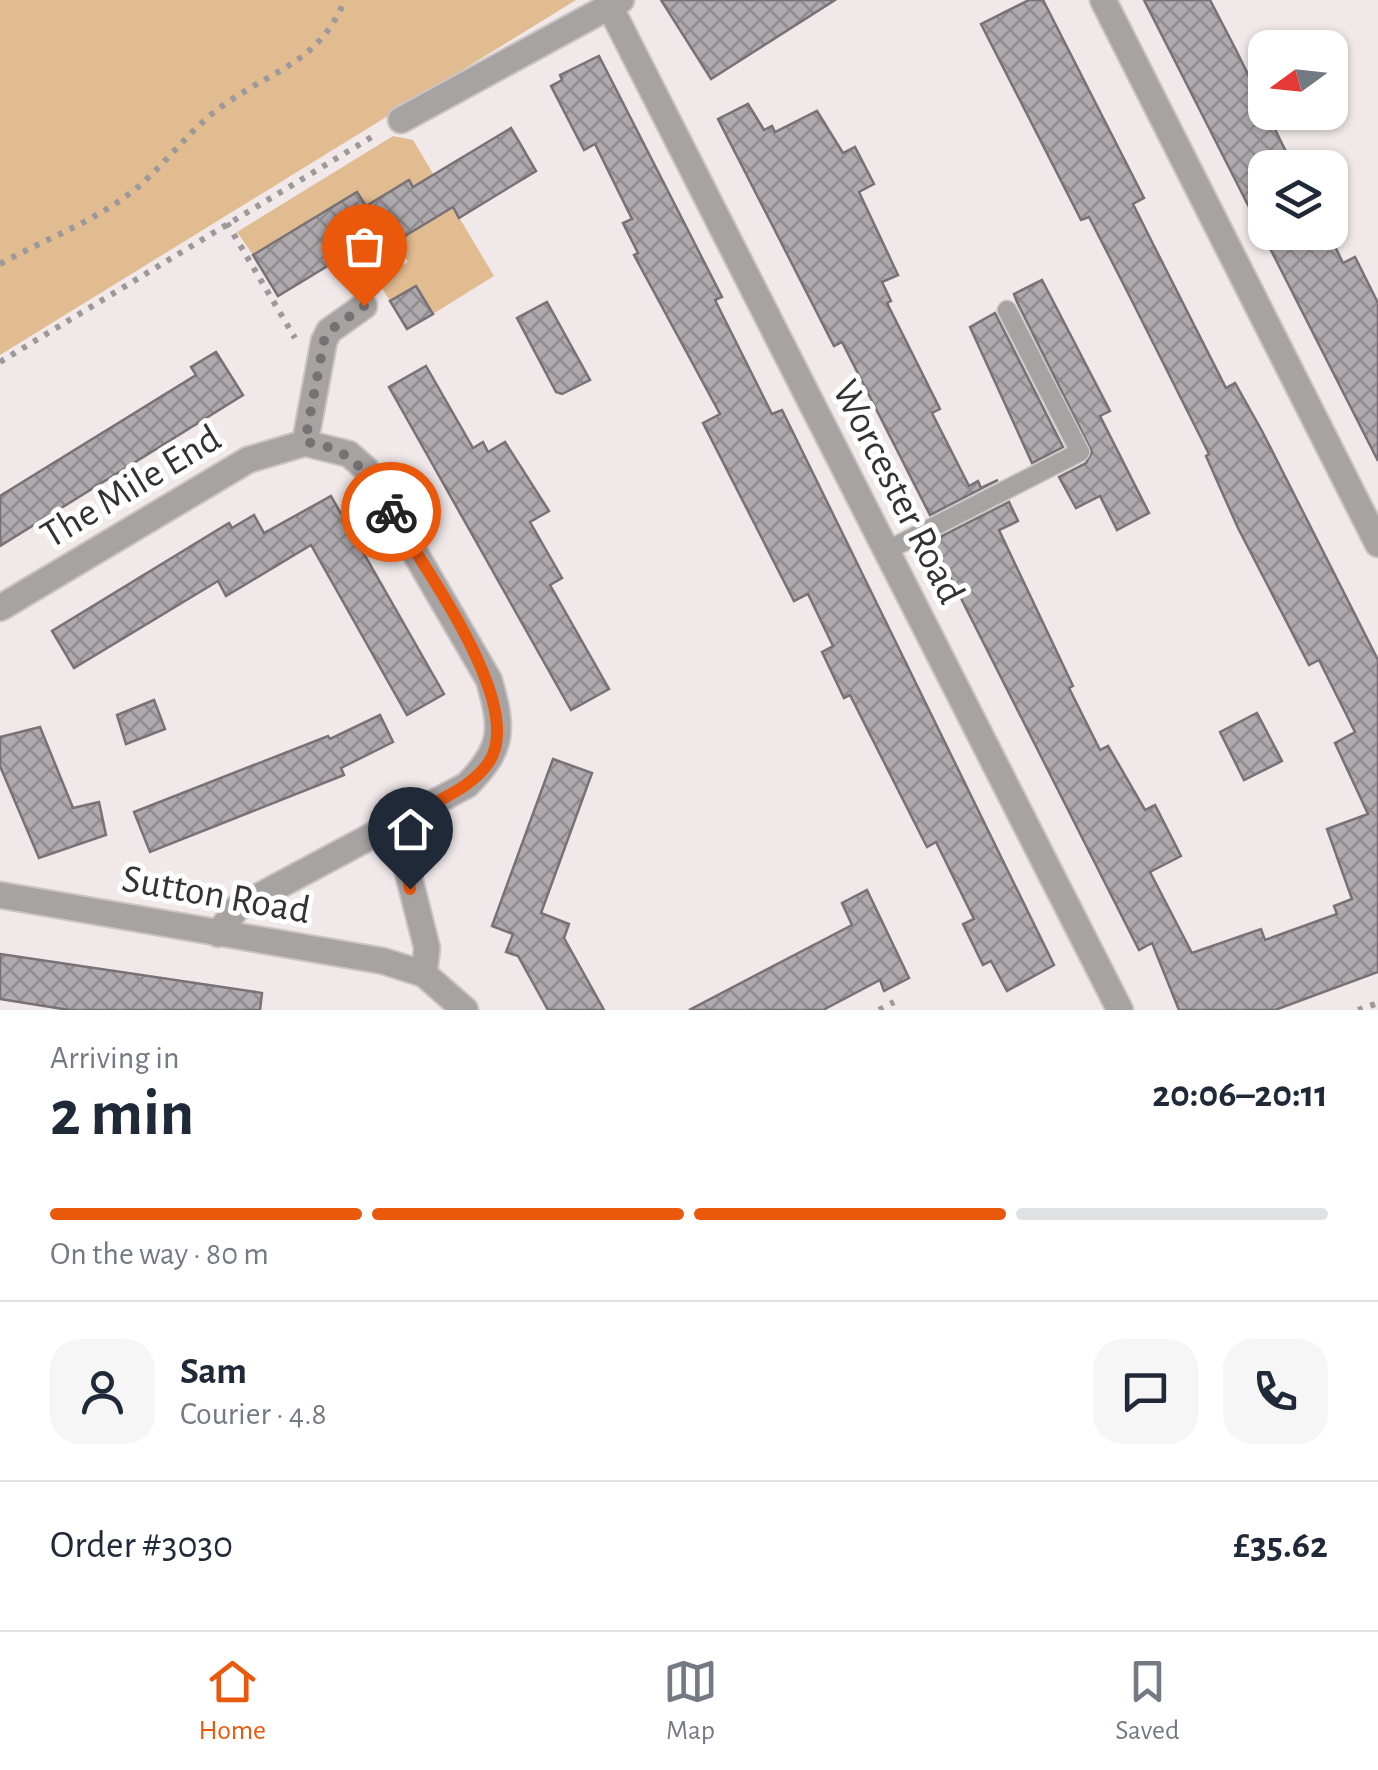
<!DOCTYPE html>
<meta charset="utf-8">
<style>
:root{--surface:#fff;--page:#f6f6f7;--text:#1f2937;--muted:#747a83;--line:#e0e1e3;--accent:#ea580c}
body{margin:0;font-family:"Alegreya Sans",sans-serif;background:var(--page);color:var(--text);height:100vh;display:flex;flex-direction:column;font-size:38px;white-space:nowrap}
*{box-sizing:border-box;margin:0}
p{font-size:32px;color:var(--muted)}
.icon{flex:none;width:55px;height:55px;fill:none;stroke:currentColor;stroke-width:2;stroke-linecap:round;stroke-linejoin:round}
.map{position:relative;height:1010px;overflow:hidden}
.drawer{display:flex;flex-direction:column;background:var(--surface);flex:1}
.drawer>*{flex:none}
.needle{width:65px;rotate:255deg}
.buttons{position:absolute;left:1248px;top:30px;display:grid;gap:20px}
.buttons a{display:grid;place-items:center;width:100px;height:100px;border-radius:20px;background:var(--surface);box-shadow:0 2px 8px #0004;font-size:50px}
.pin{position:absolute;display:grid;place-items:center;width:85px;height:85px;color:#fff;margin:-102px -42px;border-radius:50% 50% 50% 0;rotate:-45deg;box-shadow:0 0 10px #0007}
.pin .icon{rotate:45deg}
.courier{position:absolute;display:grid;place-items:center;width:100px;height:100px;margin:-50px;border:8px solid #ea580c;border-radius:50%;background:#fff;color:#222;box-shadow:0 2px 12px #0007}
.summary em{font-style:normal;font-weight:600}
.summary div{display:flex;flex-direction:column-reverse}
.summary{display:flex;align-items:center;justify-content:space-between;height:170px;padding:0 50px}
h1{font-size:65px;font-weight:600;line-height:75px}
.bar{display:grid;grid-template-columns:repeat(4,1fr);gap:15px 10px;align-content:center;height:120px;padding:0 50px}
.bar i{height:12px;border-radius:8px;background:var(--line)}
.bar .selected{background:var(--accent)}
.bar p{grid-column:span 4}
.line{display:flex;align-items:center;gap:25px;padding:0 50px;border-top:2px solid var(--line)}
.line div{flex:1}
.round{display:grid;place-items:center;flex:none;width:105px;height:105px;border-radius:30px;background:var(--page)}
.menu{display:flex;justify-content:space-around;align-items:center;height:140px;border-top:2px solid var(--line);background:var(--surface);font-size:28px;color:var(--muted)}
.menu a{display:grid;justify-items:center;gap:5px}
.menu .selected{color:var(--accent)}
.map>svg:first-child{display:block}
.green{fill:#e2bc91}
.building{fill:url(#building-cross-hatch);stroke:#787276;stroke-width:2.5}
.lines{fill:none;stroke-linecap:round;stroke-linejoin:round}
.service-casing{stroke:#cbc4c5;stroke-width:21}
.minor-casing{stroke:#cbc4c5;stroke-width:29}
.path{stroke:#9d9899;stroke-width:6;stroke-dasharray:5 8;stroke-linecap:butt}
.service{stroke:#a6a3a2;stroke-width:18}
.minor{stroke:#a6a3a2;stroke-width:25}
.done{stroke:#767273;stroke-width:10;stroke-dasharray:0 18}
.route{stroke:#ea580c;stroke-width:12}
.labels{text-anchor:middle;dominant-baseline:central;stroke-width:10;stroke-linejoin:round;paint-order:stroke}
.street-label{font-size:40px;fill:#353233;stroke:#fff}
</style>
<div class="map">
<svg width="1378" height="1010" viewBox="0 0 1378 1010">
<defs>
<pattern id="building-cross-hatch" width="8" height="8" patternUnits="userSpaceOnUse" patternTransform="scale(2.5)"><rect width="8" height="8" fill="#afaaae"/><path d="M0 0l8 8M0 8l8-8" fill="none" stroke="#8f8b8e"/></pattern>
</defs>
<rect width="100%" height="100%" fill="#f0e8e9"/>
<g class="green">
<path d="M 0,0 L 576,0 L 0,355 Z"/>
<path d="M 393,136 L 413,140 L 494,276 L 433,314 L 416,286 L 390,301 L 377,280 L 408,262 L 396,241 L 433,219 L 409,180 L 366,206 L 356,192 L 253,255 L 237,232 Z"/>
</g>
<g class="building">
<path d="M 661,0 L 835,0 L 711,79 Z"/>
<path d="M 1029,0 L 1043,0 L 1144,198 L 1133,204 L 1154,246 L 1226,388 L 1235,383 L 1262,431 L 1378,660 L 1378,972 L 1275,1010 L 1179,1010 L 1152,943 L 1139,950 L 932,541 L 1009,502 L 1018,521 L 999,530 L 1073,686 L 1069,688 L 1100,750 L 1108,746 L 1145,810 L 1155,805 L 1181,856 L 1150,872 L 1192,953 L 1261,929 L 1265,940 L 1337,914 L 1334,906 L 1352,899 L 1327,829 L 1368,814 L 1335,743 L 1355,732 L 1319,660 L 1309,665 L 1238,528 L 1206,456 L 1209,454 L 1129,295 L 1089,217 L 1081,220 L 981,24 Z"/>
<path d="M 1144,0 L 1210,0 L 1236,50 L 1294,168 L 1265,168 L 1265,232 L 1328,232 L 1343,263 L 1355,257 L 1378,303 L 1378,461 Z"/>
<path d="M 599,56 L 722,297 L 715,300 L 772,414 L 782,410 L 1054,965 L 1007,991 L 991,961 L 983,965 L 963,924 L 974,919 L 936,842 L 927,847 L 850,695 L 844,698 L 822,652 L 833,646 L 808,594 L 794,601 L 703,423 L 720,414 L 634,255 L 638,253 L 623,223 L 632,219 L 595,144 L 584,150 L 551,86 L 562,80 L 560,75 Z"/>
<path d="M 748,104 L 764,130 L 772,126 L 775,132 L 817,111 L 843,153 L 855,147 L 874,184 L 859,192 L 898,275 L 882,282 L 891,301 L 887,303 L 940,409 L 932,413 L 969,486 L 978,481 L 981,488 L 998,480 L 930,515 L 842,342 L 834,346 L 718,119 Z"/>
<path d="M 511,128 L 536,171 L 459,218 L 453,207 L 380,251 L 372,239 L 278,296 L 253,255 L 357,192 L 366,206 L 409,180 L 413,187 Z"/>
<path d="M 1042,280 L 1110,411 L 1100,416 L 1149,513 L 1117,530 L 1100,496 L 1076,508 L 1059,477 L 1086,463 L 1092,452 L 1017,302 L 1014,294 Z"/>
<path d="M 416,286 L 433,314 L 407,329 L 390,301 Z"/>
<path d="M 547,302 L 590,380 L 562,394 L 556,392 L 517,318 Z"/>
<path d="M 995,313 L 1063,447 L 1032,463 L 970,327 Z"/>
<path d="M 216,352 L 243,395 L 0,546 L 0,496 L 196,375 L 191,367 Z"/>
<path d="M 426,366 L 473,448 L 483,442 L 488,452 L 505,442 L 549,511 L 530,522 L 562,578 L 550,585 L 609,689 L 571,710 L 389,387 Z"/>
<path d="M 331,496 L 444,694 L 407,715 L 311,545 L 226,596 L 218,581 L 74,668 L 52,631 L 229,523 L 232,528 L 254,515 L 264,533 Z"/>
<path d="M 154,700 L 165,729 L 126,744 L 117,715 Z"/>
<path d="M 1257,713 L 1282,761 L 1244,780 L 1220,732 Z"/>
<path d="M 380,715 L 393,742 L 341,768 L 344,775 L 150,852 L 134,812 L 328,736 L 330,739 Z"/>
<path d="M 40,727 L 73,808 L 99,802 L 106,835 L 39,858 L 0,766 L 0,737 Z"/>
<path d="M 553,759 L 592,773 L 541,913 L 569,924 L 564,938 L 604,1010 L 548,1010 L 518,956 L 506,952 L 513,934 L 492,926 Z"/>
<path d="M 867,890 L 909,978 L 884,991 L 880,980 L 823,1010 L 689,1010 L 852,925 L 842,903 Z"/>
<path d="M 0,954 L 262,993 L 260,1010 L 69,1010 L 0,999 Z"/>
</g>
<g class="lines">
<defs>
<path id="service" d="M 886,551 L 1080,452 L 1007,310"/>
<g id="minor">
<path d="M 1103,0 L 1378,544"/>
<path d="M 610,7 L 1120,1010"/>
<path d="M 401,120 L 621,0"/>
<path d="M 305,443 L 324,341 L 329,331 L 364,306"/>
<path d="M 0,608 L 248,460 L 305,443 L 349,454 L 366,469 L 489,680 C 503,729 504,748 467,785 L 237,908 L 218,934"/>
<path d="M 419,811 L 407,869 L 427,948 L 424,974"/>
<path d="M 0,895 L 383,961 L 424,974 L 465,1010"/>
</g>
</defs>
<use href="#service" class="service-casing"/>
<use href="#minor" class="minor-casing"/>
<g class="path">
<path d="M 227,223 L 295,338"/>
<path d="M 0,264 C 45,239 92,223 133,191 C 167,164 191,126 228,102 C 279,67 318,62 345,0"/>
<path d="M 0,362 L 375,135"/>
<path d="M 879,1010 L 894,1002"/>
<path d="M 1358,1010 L 1378,1003"/>
</g>
<use href="#service" class="service"/>
<use href="#minor" class="minor"/>
</g>
<g class="lines">
<path class="done" d="M 364,306 L 329,331 L 324,341 L 305,442 C 353,448 368,474 391,512"/>
<path class="route" d="M 391,512 C 422,566 527,705 489,762 C 473,786 444,797 420,811 L 407,870 L 410,889"/>
</g>
<g class="labels">
<g class="street-label">
<text transform="translate(131 487) rotate(-31)">The Mile End</text>
<text transform="translate(898 492) rotate(63)">Worcester Road</text>
<text transform="translate(216 895) rotate(10)">Sutton Road</text>
</g>
</g>
</svg>
<div class="buttons">
<a><svg class="needle" viewBox="-14 -14 28 28"><path d="M0-13l5 13h-10z" fill="#e53935"/><path d="M0 13l5-13h-10z" fill="#747a83"/></svg></a>
<a><svg class="icon" aria-label="layers" viewBox="0 0 24 24"><path d="M12 4l9 5-9 5-9-5zM3 14l9 5 9-5"/></svg></a>
</div>
<div class="pin" style="left:364px;top:306px;background:#ea580c"><svg class="icon" aria-label="bag" viewBox="0 0 24 24"><path d="M5 8h14l-1 12H6zM9 8a3 3 0 0 1 6 0"/></svg></div>
<div class="pin" style="left:410px;top:889px;background:#1f2937"><svg class="icon" aria-label="home" viewBox="0 0 24 24"><path d="M3 11l9-7 9 7M6 9v11h12V9"/></svg></div>
<div class="courier" style="left:391px;top:512px"><svg class="icon" aria-label="bike" viewBox="0 0 24 24"><circle cx="6" cy="16" r="4"/><circle cx="18" cy="16" r="4"/><path d="M6 16l4-8h5l3 8M10 8l3 8H6M13 5h3"/></svg></div>
</div>
<section class="drawer">
<div class="summary"><div><h1>2 min</h1><p>Arriving in</p></div><em>20:06–20:11</em></div>
<div class="bar"><i class="selected"></i><i class="selected"></i><i class="selected"></i><i></i><p>On the way · 80 m</p></div>
<div class="line" style="height:180px"><a class="round"><svg class="icon" aria-label="person" viewBox="0 0 24 24"><circle cx="12" cy="8" r="4"/><path d="M4 21q1-7 8-7t8 7"/></svg></a><div><b>Sam</b><p>Courier · 4.8</p></div><a class="round"><svg class="icon" aria-label="chat" viewBox="0 0 24 24"><path d="M4 5h16v11H9l-5 4z"/></svg></a><a class="round"><svg class="icon" aria-label="phone" viewBox="0 0 24 24"><path d="M5 4h4l2 5-3 2q2 4 5 5l2-3 5 2v4C11 20 4 13 5 4z"/></svg></a></div>
<div class="line" style="height:130px"><div>Order #3030</div><b>£35.62</b></div>
</section>
<nav class="menu">
<a class="selected"><svg class="icon" aria-label="home" viewBox="0 0 24 24"><path d="M3 11l9-7 9 7M6 9v11h12V9"/></svg>Home</a>
<a><svg class="icon" aria-label="map" viewBox="0 0 24 24"><path d="M3 6l6-2 6 2 6-2v14l-6 2-6-2-6 2zM9 4v14M15 6v14"/></svg>Map</a>
<a><svg class="icon" aria-label="saved" viewBox="0 0 24 24"><path d="M7 4h10v16l-5-4-5 4z"/></svg>Saved</a>
</nav>
